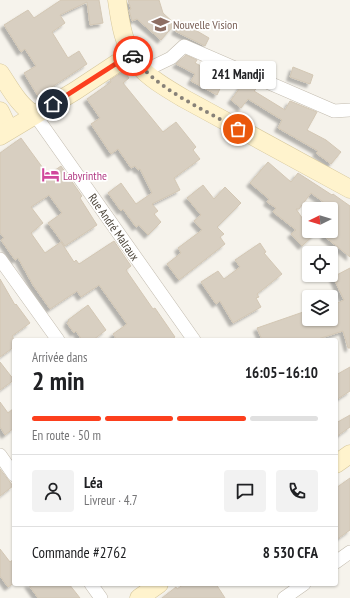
<!DOCTYPE html>
<html lang="fr">
<meta charset="utf-8">
<style>
:root{--surface:#fff;--page:#f2f2f2;--text:#202124;--muted:#757577;--line:#e0e0e0;--accent:#fc3f1d}
body{margin:0;font-family:"PT Sans Narrow",sans-serif;background:var(--page);color:var(--text);height:100vh;display:flex;flex-direction:column;font-size:15px;white-space:nowrap}
*{box-sizing:border-box;margin:0}
p{font-size:13px;color:var(--muted)}
.icon{flex:none;width:22px;height:22px;fill:none;stroke:currentColor;stroke-width:2;stroke-linecap:round;stroke-linejoin:round}
.map{position:relative;flex:1;overflow:hidden}
.panel{position:absolute;left:12px;top:338px;width:326px;height:248px;display:flex;flex-direction:column;background:var(--surface);border-radius:4px;box-shadow:0 1px 3px #0004}
.panel>*{flex:none}
.needle{width:26px;rotate:265deg}
.controls{position:absolute;left:302px;top:202px;display:grid;gap:8px}
.controls a{display:grid;place-items:center;width:36px;height:36px;border-radius:4px;background:var(--surface);box-shadow:0 1px 3px #0004;font-size:20px}
.pin{position:absolute;display:grid;place-items:center;width:34px;height:34px;color:#fff;margin:-17px;border:2px solid #fff;border-radius:50%;box-shadow:0 1px 4px #0007}
.courier{position:absolute;display:grid;place-items:center;width:40px;height:40px;margin:-20px;border:3px solid #fc3f1d;border-radius:50%;background:#fff;color:#222;box-shadow:0 1px 5px #0007}
.bubble{position:absolute;height:28px;border-radius:4px;background:var(--surface);box-shadow:0 1px 3px #0004;font-size:13px;font-weight:700;line-height:28px;text-align:center}
.head em{font-style:normal;font-weight:700}
.head div{display:flex;flex-direction:column-reverse}
.head{display:flex;align-items:center;justify-content:space-between;height:68px;padding:0 20px}
h1{font-size:26px;font-weight:700;line-height:30px}
.bar{display:grid;grid-template-columns:repeat(4,1fr);gap:6px 4px;align-content:center;height:48px;padding:0 20px}
.bar i{height:5px;border-radius:3px;background:var(--line)}
.bar .current{background:var(--accent)}
.bar p{grid-column:span 4}
.line{display:flex;align-items:center;gap:10px;padding:0 20px;border-top:1px solid var(--line)}
.line div{flex:1}
.round{display:grid;place-items:center;flex:none;width:42px;height:42px;border-radius:4px;background:var(--page)}
.map>svg:first-child{display:block}
.building{fill:#d8cfc1;stroke:#d3c7b4;filter:url(#shadow)}
.lines{fill:none;stroke-linecap:round;stroke-linejoin:round}
.street-casing{stroke:#c2bbae;stroke-width:14}
.secondary-casing{stroke:#d6c79b;stroke-width:19}
.street{stroke:#fff;stroke-width:13}
.secondary{stroke:#fff3cd;stroke-width:18}
.done{stroke:#878178;stroke-width:4;stroke-dasharray:0 7.2}
.route{stroke:#fc3f1d;stroke-width:5}
.labels{text-anchor:middle;dominant-baseline:central;stroke-width:3.5;stroke-linejoin:round;paint-order:stroke}
.education-label{font-size:12px;fill:#785e54;stroke:#fff;text-anchor:start}
.hotel-label{font-size:12px;fill:#b23c85;stroke:#fff;text-anchor:start}
.street-label{font-size:12px;fill:#4b4439;stroke:#fff}
</style>
<div class="map">
<svg width="350" height="598" viewBox="0 0 350 598">
<defs>
<filter id="shadow"><feDropShadow dx="-3.5" dy="3.5" stdDeviation="1" flood-color="#0004"/></filter>
</defs>
<rect width="100%" height="100%" fill="#f6f3ec"/>
<g class="building">
<path d="M 61,0 L 99,0 L 103,23 L 90,25 L 87,2 L 60,15 L 65,23 L 52,32 L 68,58 L 79,51 L 87,64 L 38,96 L 24,73 L 36,66 L 25,49 L 21,52 L 4,25 L 28,10 L 34,18 Z"/>
<path d="M 128,0 L 159,0 L 163,13 L 175,24 L 161,40 L 137,19 L 132,21 L 129,10 L 131,9 Z"/>
<path d="M 180,21 L 209,38 L 205,46 L 175,31 Z"/>
<path d="M 186,55 L 197,60 L 195,63 L 225,78 L 217,95 L 191,81 L 195,74 L 176,64 Z"/>
<path d="M 293,67 L 313,75 L 310,84 L 290,77 Z"/>
<path d="M 124,71 L 129,78 L 123,83 L 163,132 L 176,122 L 196,147 L 193,150 L 200,159 L 174,178 L 180,190 L 152,204 L 158,211 L 154,214 L 161,222 L 148,235 L 139,225 L 136,227 L 123,209 L 121,211 L 108,193 L 121,183 L 136,204 L 152,193 L 140,169 L 138,170 L 135,166 L 131,168 L 118,149 L 111,154 L 91,124 L 100,118 L 87,99 L 111,82 L 110,80 Z"/>
<path d="M 245,81 L 258,87 L 254,91 L 285,110 L 290,101 L 317,112 L 307,130 L 326,140 L 341,152 L 331,164 L 316,153 L 318,151 L 278,128 L 282,120 L 248,99 L 241,108 L 231,100 Z"/>
<path d="M 21,138 L 48,175 L 61,166 L 82,196 L 80,198 L 97,225 L 65,246 L 48,223 L 62,213 L 49,195 L 31,207 L 43,223 L 31,233 L 45,253 L 61,242 L 74,262 L 76,260 L 79,264 L 114,241 L 131,266 L 126,270 L 153,309 L 155,308 L 175,337 L 171,340 L 117,340 L 113,334 L 127,324 L 99,285 L 81,297 L 77,291 L 50,309 L 33,285 L 18,258 L 15,260 L 1,240 L 4,238 L 0,233 L 0,153 Z"/>
<path d="M 268,162 L 291,182 L 298,173 L 332,195 L 333,194 L 350,206 L 350,257 L 324,236 L 328,231 L 331,231 L 331,209 L 322,209 L 326,204 L 311,193 L 299,209 L 296,209 L 309,228 L 309,231 L 318,231 L 302,246 L 291,234 L 296,230 L 273,212 L 276,208 L 267,202 L 269,199 L 250,183 Z"/>
<path d="M 203,185 L 214,199 L 225,187 L 241,203 L 217,227 L 224,234 L 220,237 L 225,244 L 179,280 L 167,264 L 181,253 L 178,248 L 202,230 L 194,221 L 201,215 L 187,198 Z"/>
<path d="M 260,243 L 266,252 L 264,253 L 282,274 L 257,294 L 259,297 L 256,298 L 261,307 L 233,323 L 220,301 L 216,304 L 201,282 L 218,271 L 224,279 L 240,267 L 235,260 Z"/>
<path d="M 350,268 L 350,348 L 348,348 L 343,331 L 315,340 L 262,340 L 257,328 L 309,310 L 309,319 L 331,319 L 331,306 L 344,300 L 333,277 Z"/>
<path d="M 0,279 L 15,305 L 16,304 L 30,323 L 12,336 L 14,339 L 14,347 L 0,357 Z"/>
<path d="M 88,305 L 106,330 L 93,340 L 82,340 L 76,331 L 74,333 L 67,323 L 69,321 L 68,320 Z"/>
<path d="M 0,362 L 14,380 L 0,390 Z"/>
<path d="M 350,367 L 350,391 L 336,400 L 336,375 Z"/>
<path d="M 0,402 L 8,413 L 14,408 L 14,428 L 5,435 L 0,427 Z"/>
<path d="M 350,415 L 350,427 L 336,437 L 336,423 Z"/>
<path d="M 0,469 L 13,486 L 0,496 Z"/>
<path d="M 350,478 L 350,530 L 336,540 L 336,488 Z"/>
<path d="M 0,549 L 10,562 L 14,559 L 14,583 L 8,587 L 0,576 Z"/>
<path d="M 28,584 L 69,584 L 80,598 L 38,598 Z"/>
<path d="M 184,584 L 216,584 L 225,598 L 162,598 L 176,587 L 177,589 Z"/>
</g>
<g class="lines">
<defs>
<g id="street">
<path d="M 144,71 L 171,58 L 184,46 L 334,111 L 350,110"/>
<path d="M 35,115 L 194,340"/>
<path d="M 0,259 L 58,340"/>
<path d="M 0,455 L 14,475"/>
<path d="M 336,562 L 350,552"/>
<path d="M 91,584 L 101,598"/>
<path d="M 284,598 L 304,584"/>
</g>
<g id="secondary">
<path d="M 117,0 C 120,22 124,48 138,65 C 150,79 168,89 183,98 L 350,189"/>
<path d="M 0,73 C 10,88 19,106 35,115"/>
<path d="M 0,111 L 9,130"/>
<path d="M 0,136 L 75,91 L 131,54"/>
<path d="M 336,464 L 350,454"/>
<path d="M 139,598 L 159,584"/>
</g>
</defs>
<use href="#street" class="street-casing"/>
<use href="#secondary" class="secondary-casing"/>
<use href="#street" class="street"/>
<use href="#secondary" class="secondary"/>
</g>
<g class="lines">
<path class="done" d="M 133,56 C 154,88 205,110 238,129"/>
<path class="route" d="M 53,104 L 131,54 L 133,56"/>
</g>
<defs>
<symbol id="school-bare" viewBox="-9 -9 18 18"><path d="M0-5L7-2L0 1L-7-2ZM-4 1L0 2.5L4 1V4Q0 6-4 4Z" fill="#8d6e63" stroke="#fff" stroke-width="2.5" paint-order="stroke"/></symbol>
<symbol id="hotel-bare" viewBox="-9 -9 18 18"><path d="M-6-4.5h1.5V1H6V5H4.5V3h-9V5H-6ZM-4 0a1.8 1.8 0 1 1 3.6 0ZM.5 0V-2.5h3Q6-2.5 6 0Z" fill="#d1479c" stroke="#fff" stroke-width="2.5" paint-order="stroke"/></symbol>
</defs>
<g fill-rule="evenodd">
<use href="#school-bare" x="148" y="12" width="25" height="25"/>
<use href="#hotel-bare" x="38" y="162" width="25" height="25"/>
</g>
<g class="labels">
<g class="education-label">
<text x="173" y="24">Nouvelle Vision</text>
</g>
<g class="hotel-label">
<text x="63" y="175">Labyrinthe</text>
</g>
<g class="street-label">
<text transform="translate(114 227) rotate(55)">Rue André Malraux</text>
</g>
</g>
</svg>
<div class="controls">
<a><svg class="needle" viewBox="-14 -14 28 28"><path d="M0-13l5 13h-10z" fill="#e53935"/><path d="M0 13l5-13h-10z" fill="#757577"/></svg></a>
<a><svg class="icon" aria-label="locate" viewBox="0 0 24 24"><circle cx="12" cy="12" r="6"/><path d="M12 2v4M12 18v4M2 12h4M18 12h4"/></svg></a>
<a><svg class="icon" aria-label="layers" viewBox="0 0 24 24"><path d="M12 4l9 5-9 5-9-5zM3 14l9 5 9-5"/></svg></a>
</div>
<div class="pin" style="left:238px;top:129px;background:#ea580c"><svg class="icon" aria-label="bag" viewBox="0 0 24 24"><path d="M5 8h14l-1 12H6zM9 8a3 3 0 0 1 6 0"/></svg></div>
<div class="pin" style="left:53px;top:104px;background:#1f2937"><svg class="icon" aria-label="home" viewBox="0 0 24 24"><path d="M3 11l9-7 9 7M6 9v11h12V9"/></svg></div>
<div class="courier" style="left:133px;top:56px"><svg class="icon" aria-label="car" viewBox="0 0 24 24"><path d="M5 17H2v-5l4-1 3-4h7l3 4 3 1v5h-3M9 17h6M6 11h13"/><circle cx="7" cy="17" r="2"/><circle cx="17" cy="17" r="2"/></svg></div>
<div class="bubble" style="left:200px;top:61px;width:76px">241 Mandji</div>
<section class="panel">
<div class="head"><div><h1>2 min</h1><p>Arrivée dans</p></div><em>16:05–16:10</em></div>
<div class="bar"><i class="current"></i><i class="current"></i><i class="current"></i><i></i><p>En route · 50 m</p></div>
<div class="line" style="height:72px"><a class="round"><svg class="icon" aria-label="person" viewBox="0 0 24 24"><circle cx="12" cy="8" r="4"/><path d="M4 21q1-7 8-7t8 7"/></svg></a><div><b>Léa</b><p>Livreur · 4.7</p></div><a class="round"><svg class="icon" aria-label="chat" viewBox="0 0 24 24"><path d="M4 5h16v11H9l-5 4z"/></svg></a><a class="round"><svg class="icon" aria-label="phone" viewBox="0 0 24 24"><path d="M5 4h4l2 5-3 2q2 4 5 5l2-3 5 2v4C11 20 4 13 5 4z"/></svg></a></div>
<div class="line" style="height:52px"><div>Commande #2762</div><b>8 530 CFA</b></div>
</section>
</div>
